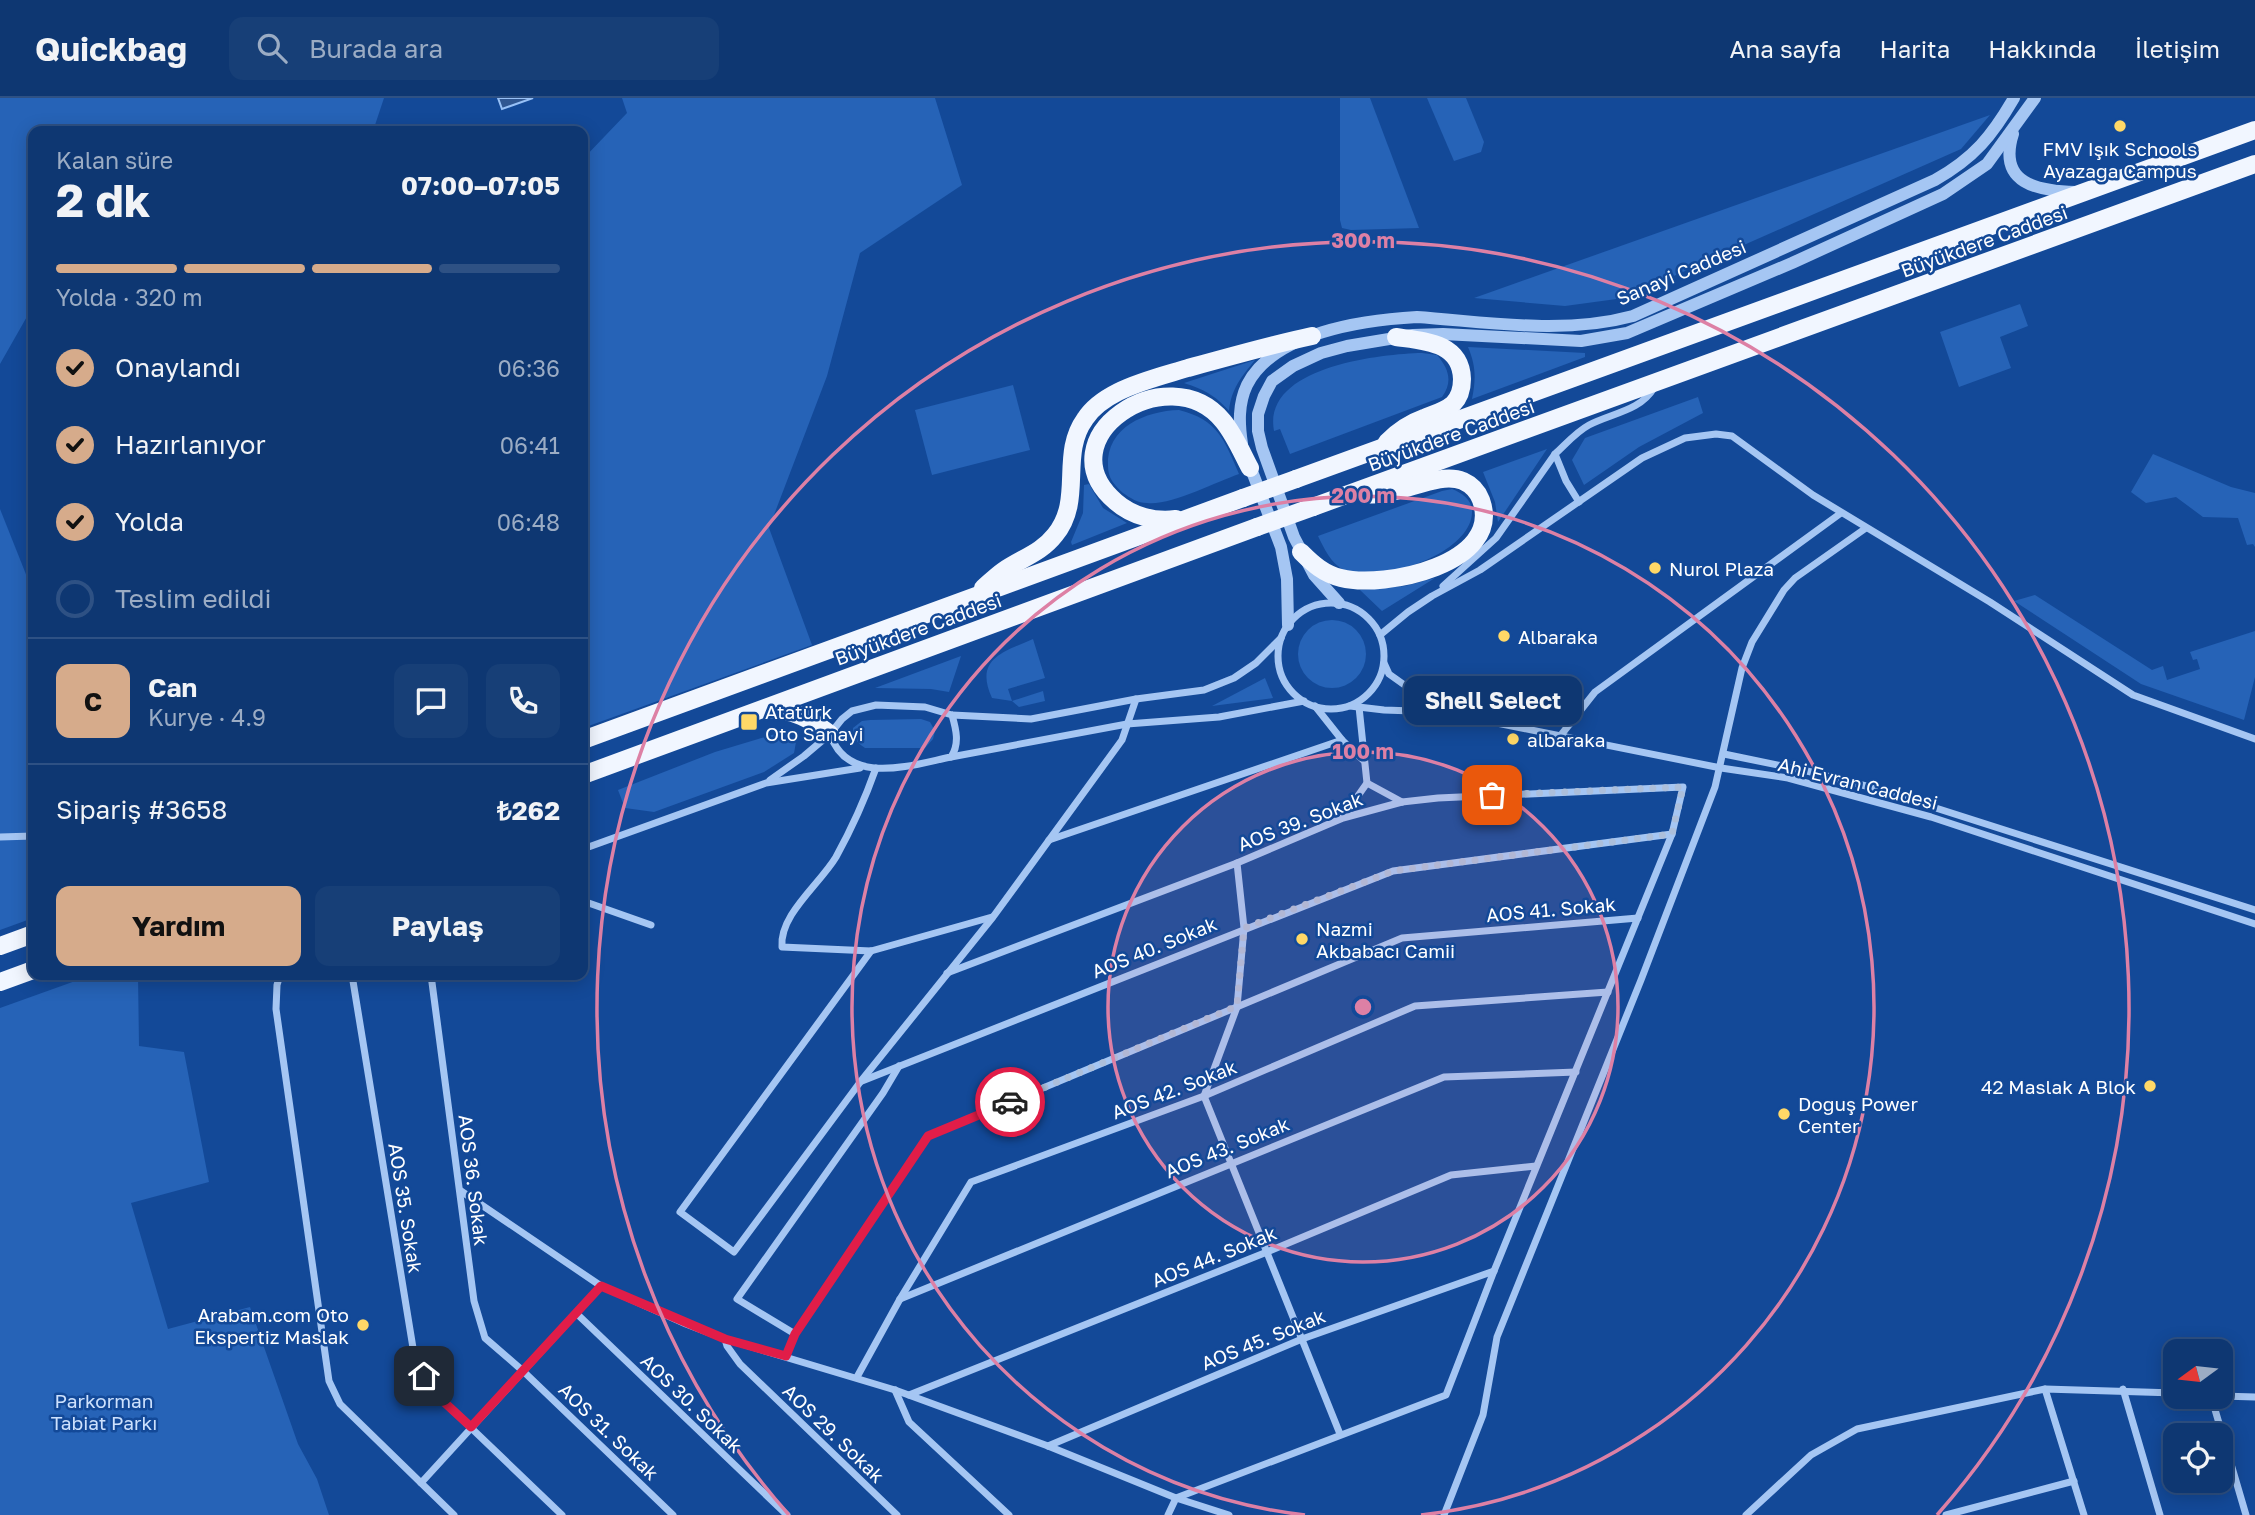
<!DOCTYPE html>
<html lang="tr">
<meta charset="utf-8">
<style>
:root{--surface:#0e3772;--page:#173f77;--text:#f1f3f6;--muted:#9bacc4;--line:#2e5184;--accent:#d6ab8b}
body{margin:0;font-family:"Golos Text",sans-serif;background:var(--page);color:var(--text);height:100vh;display:flex;flex-direction:column;font-size:26px;white-space:nowrap}
*{box-sizing:border-box;margin:0}
p{font-size:23px;color:var(--muted)}
.icon{flex:none;width:38px;height:38px;fill:none;stroke:currentColor;stroke-width:2;stroke-linecap:round;stroke-linejoin:round}
.map{position:relative;flex:1;overflow:hidden}
.drawer{position:absolute;left:28px;top:28px;width:560px;height:854px;display:flex;flex-direction:column;background:var(--surface);border-radius:14px;box-shadow:0 4px 18px #0003,0 0 0 2px var(--line)}
.drawer>*{flex:none}
.needle{width:46px;rotate:255deg}
.controls{position:absolute;left:2163px;top:1241px;display:grid;gap:14px}
.controls a{display:grid;place-items:center;width:70px;height:70px;border-radius:14px;background:var(--surface);box-shadow:0 4px 18px #0003,0 0 0 2px var(--line);font-size:35px}
.pin{position:absolute;display:grid;place-items:center;width:60px;height:60px;color:#fff;margin:-30px;border-radius:14px;box-shadow:0 4px 10px #0006}
.courier{position:absolute;display:grid;place-items:center;width:70px;height:70px;margin:-35px;border:5px solid #e11d48;border-radius:50%;background:#fff;color:#222;box-shadow:0 2px 9px #0007}
.bubble{position:absolute;height:49px;border-radius:14px;background:var(--surface);box-shadow:0 4px 18px #0003,0 0 0 2px var(--line);font-size:23px;font-weight:700;line-height:49px;text-align:center}
.overview em{font-style:normal;font-weight:700}
.overview div{display:flex;flex-direction:column-reverse}
.overview{display:flex;align-items:center;justify-content:space-between;height:119px;padding:0 28px}
h1{font-size:46px;font-weight:700;line-height:52px}
.bar{display:grid;grid-template-columns:repeat(4,1fr);gap:10px 7px;align-content:center;height:84px;padding:0 28px}
.bar i{height:9px;border-radius:5px;background:var(--line)}
.bar .active{background:var(--accent)}
.bar p{grid-column:span 4}
.line{display:flex;align-items:center;gap:18px;padding:0 28px;border-top:2px solid var(--line)}
.line div{flex:1}
.round{display:grid;place-items:center;flex:none;width:74px;height:74px;border-radius:14px;background:var(--page)}
ol{padding:0 28px;list-style:none}
li{display:flex;align-items:center;gap:21px;height:77px}
li p{margin-inline-start:auto}
li .icon{padding:7px;border-radius:50%;background:var(--accent);color:#111;stroke-width:4}
li:last-child{color:var(--muted)}
li i{width:38px;height:38px;border:4px solid var(--line);border-radius:50%}
.action{display:flex;gap:14px;margin-top:auto;padding:14px 28px}
.action a{flex:1;height:80px;border-radius:14px;background:var(--accent);color:#111;font-size:28px;font-weight:700;line-height:80px;text-align:center}
.action a+a{background:var(--page);color:var(--text)}
header{display:flex;align-items:center;gap:42px;box-sizing:border-box;height:98px;padding:0 35px;background:var(--surface);border-bottom:2px solid var(--line)}
header strong{font-size:33px}
nav{display:flex;gap:38px;margin-inline-start:auto;font-size:24px}
.search{width:490px;height:63px;background:var(--page);display:flex;align-items:center;gap:18px;box-sizing:border-box;padding:0 24px;border-radius:14px;color:var(--muted);font-size:26px}
.map>svg:first-child{display:block}
.green{fill:#2663b7}
.water{fill:#305792;stroke:#97c0f6;stroke-width:2}
.lines{fill:none;stroke-linecap:round;stroke-linejoin:round}
.minor{stroke:#a5c6f3;stroke-width:7}
.tertiary{stroke:#a5c6f3;stroke-width:12}
.primary{stroke:#f1f6ff;stroke-width:18}
.primary-bridge{stroke:#f1f6ff;stroke-width:18}
.done{stroke:#acbfdb;stroke-width:7;stroke-dasharray:0 12.6}
.route{stroke:#e11d48;stroke-width:9}
.ring{fill:none;stroke:#dd80a5;stroke-width:3.5}
.poi-dot{fill:#ffd867;stroke:#134998;stroke-width:2.5}
.labels{text-anchor:middle;dominant-baseline:central;stroke-width:5;stroke-linejoin:round;paint-order:stroke}
.poi-label{font-size:19px;fill:#fff;stroke:#134998;text-anchor:start}
.street-label{font-size:19px;fill:#fff;stroke:#134998}
.park-label{font-size:19px;fill:#cde1fd;stroke:#134998}
.centre{fill:#dd80a5;stroke:#134998;stroke-width:3.5}
.ring-label{font-size:21px;text-anchor:middle;font-weight:bold;fill:#dd80a5;stroke:#134998;stroke-width:5;stroke-linejoin:round;paint-order:stroke}
</style>
<header>
<strong>Quickbag</strong>
<div class="search"><svg class="icon" aria-label="search" viewBox="0 0 24 24"><circle cx="10" cy="10" r="6"/><path d="M15 15l6 6"/></svg>Burada ara</div>
<nav><a>Ana sayfa</a><a>Harita</a><a>Hakkında</a><a>İletişim</a></nav>
</header>
<div class="map">
<svg width="2255" height="1417" viewBox="0 0 2255 1417">
<rect width="100%" height="100%" fill="#134998"/>
<g class="green">
<path d="M 0,0 L 384,0 L 373,33 L 33,33 L 33,208 L 0,266 Z"/>
<path d="M 622,0 L 935,0 L 962,87 L 860,155 L 827,278 L 769,430 L 812,547 L 583,630 L 583,61 L 627,15 Z"/>
<path d="M 1340,0 L 1370,0 L 1419,130 L 1351,132 L 1342,130 L 1340,122 Z"/>
<path d="M 1427,0 L 1466,0 L 1484,44 L 1481,54 L 1454,63 Z"/>
<path d="M 1990,17 L 1961,51 L 1624,200 L 1565,208 L 1474,200 Z"/>
<path d="M 2020,206 L 2028,228 L 2000,239 L 2011,270 L 1959,289 L 1940,234 Z"/>
<path d="M 1468,249 L 1585,255 L 1585,259 L 1472,301 C 1476,281 1476,268 1468,249 Z"/>
<path d="M 1422,255 L 1437,257 C 1449,271 1453,284 1442,299 L 1290,356 L 1280,331 L 1274,333 C 1262,269 1379,256 1422,255 Z"/>
<path d="M 1255,262 C 1242,278 1231,291 1229,313 C 1215,297 1203,291 1184,285 Z"/>
<path d="M 1013,287 L 1030,352 L 932,377 L 915,312 Z"/>
<path d="M 1698,299 L 1703,315 L 1639,349 L 1584,387 L 1572,362 L 1585,340 Z"/>
<path d="M 1179,312 C 1218,322 1224,341 1239,376 C 1216,384 1170,408 1147,405 C 1138,405 1130,400 1123,395 C 1114,387 1108,380 1108,368 C 1106,329 1146,313 1179,312 Z"/>
<path d="M 1547,351 L 1498,424 L 1495,404 L 1483,374 Z"/>
<path d="M 2153,356 L 2231,389 L 2255,395 L 2255,449 L 2253,446 L 2247,447 L 2238,420 L 2203,419 L 2176,399 L 2146,405 L 2131,394 Z"/>
<path d="M 1089,386 L 1103,410 L 1127,425 L 1072,447 L 1071,444 L 1083,415 L 1084,387 Z"/>
<path d="M 1452,391 C 1462,395 1472,402 1472,413 C 1473,456 1377,487 1344,472 C 1331,466 1324,450 1318,438 L 1442,393 Z"/>
<path d="M 0,411 L 33,494 L 33,820 L 0,832 Z"/>
<path d="M 1435,480 L 1382,513 L 1360,492 L 1405,488 Z"/>
<path d="M 2035,497 L 2152,572 L 2163,568 L 2167,582 L 2200,571 L 2197,561 L 2193,562 L 2190,554 L 2255,533 L 2255,579 L 2244,622 L 2141,586 L 2014,503 Z"/>
<circle cx="1332" cy="556" r="34"/>
<path d="M 1033,541 L 1045,580 L 1008,591 L 1012,603 L 1043,593 L 1045,603 L 1019,609 L 1012,603 L 992,600 C 974,561 1003,554 1033,541 Z"/>
<path d="M 961,558 L 949,594 L 931,591 L 875,590 Z"/>
<path d="M 1265,580 L 1273,600 L 1212,608 Z"/>
<path d="M 921,621 L 930,624 L 935,633 L 933,641 L 925,650 L 865,650 C 856,644 853,640 853,630 L 862,623 L 870,622 Z"/>
<path d="M 775,636 L 789,636 L 796,644 L 794,655 L 764,674 L 654,714 L 625,710 L 618,692 L 715,654 Z"/>
<path d="M 92,877 L 138,877 L 139,948 L 184,954 L 209,1084 L 131,1105 L 168,1231 L 250,1209 L 298,1346 L 317,1381 L 329,1417 L 0,1417 L 0,910 Z"/>
</g>
<path class="water" d="M 498,0 L 533,0 L 502,11 Z"/>
<g class="lines">
<g class="minor">
<path d="M 1555,356 L 1566,383 L 1579,404"/>
<path d="M 1443,488 L 1496,440 L 1555,356 C 1566,346 1576,334 1589,327 C 1612,315 1640,313 1654,290"/>
<circle cx="1331" cy="558" r="53"/>
<path d="M 1380,537 L 1408,514 L 1432,498 L 1480,472 L 1642,360 L 1685,340 L 1716,336 L 1732,338 L 1813,397 L 1990,504 L 2133,597 L 2255,641"/>
<path d="M 1384,565 L 1389,576 L 1441,613"/>
<path d="M 1315,608 L 1342,642 L 1363,662"/>
<path d="M 1350,608 L 1384,612 L 1442,614 L 1721,670 L 1788,680 L 1931,719 L 2255,826"/>
<path d="M 952,617 C 956,631 960,646 951,659 C 911,667 848,689 830,636 L 842,621 L 852,613 L 876,607 L 925,609 L 952,617 L 1031,621 L 1136,601 L 1204,592 L 1234,580 L 1256,565 L 1281,540"/>
<path d="M 1561,637 L 1595,594 L 1841,415"/>
<path d="M 1724,656 L 1807,673 L 1870,689 L 2255,812"/>
<path d="M 951,659 L 1127,626 L 1219,619 L 1304,603"/>
<path d="M 876,670 C 865,701 852,730 836,759 C 820,786 779,817 782,849 L 871,853 L 992,819"/>
<path d="M 770,682 L 804,658 L 830,636"/>
<path d="M 1367,685 L 1402,704"/>
<path d="M 1343,719 L 1367,685 L 1359,609"/>
<path d="M 0,739 L 33,738"/>
<path d="M 1049,742 L 1342,642"/>
<path d="M 583,751 L 766,685 L 860,670"/>
<path d="M 1237,765 L 1244,830 L 1237,909 L 1204,998 L 1340,1336"/>
<path d="M 583,803 L 651,827"/>
<path d="M 871,853 L 680,1114 L 734,1154 L 861,983 L 993,819 L 1122,642 L 1136,601"/>
<path d="M 947,875 L 1237,765 L 1343,720 L 1402,704 L 1438,700 L 1683,689 L 1672,736 L 1494,1173 L 1446,1297 L 1176,1400 L 1168,1417"/>
<path d="M 280,877 L 277,887 L 276,911 L 329,1283 L 340,1306 L 454,1417"/>
<path d="M 352,877 L 414,1256 L 424,1278 L 444,1304 L 562,1417"/>
<path d="M 431,877 L 474,1203 L 485,1240 L 523,1273 L 673,1417"/>
<path d="M 862,983 L 1393,773 L 1672,736"/>
<path d="M 461,1093 L 601,1188 L 686,1226 L 725,1241 L 895,1292 L 1048,1348 L 1176,1400 L 1229,1417"/>
<path d="M 900,1201 L 1444,979 L 1576,974"/>
<path d="M 576,1215 L 787,1417"/>
<path d="M 795,1236 L 737,1201 L 883,995 L 899,968"/>
<path d="M 725,1241 L 727,1248 L 740,1266 L 897,1417"/>
<path d="M 786,1258 L 795,1236 L 928,1038 L 1402,840 L 1638,820"/>
<path d="M 857,1279 L 900,1201 L 971,1084 L 1204,998 L 1415,908 L 1608,894"/>
<path d="M 2045,1291 L 2084,1417"/>
<path d="M 2123,1291 L 2160,1417"/>
<path d="M 895,1292 L 909,1324 L 1009,1417"/>
<path d="M 909,1297 L 1267,1154 L 1451,1077 L 1536,1068"/>
<path d="M 2211,1298 L 2246,1417"/>
<path d="M 2221,1298 L 2255,1299"/>
<path d="M 1048,1348 L 1302,1241 L 1494,1173"/>
<path d="M 421,1385 L 601,1188"/>
<path d="M 1444,1417 L 1483,1317 L 1497,1239 L 1641,882 L 1715,689 L 1742,570 L 1752,544 L 1784,492 L 1795,480 L 1866,430"/>
<path d="M 1746,1417 L 1811,1357 L 1857,1331 L 2045,1291 L 2175,1295"/>
<path d="M 1946,1417 L 2074,1383"/>
</g>
<g class="tertiary">
<path d="M 2013,36 C 1997,86 2038,93 2076,94"/>
<path d="M 1242,346 C 1239,326 1238,306 1247,287 C 1274,234 1364,222 1417,219 C 1489,224 1563,237 1633,218 L 1935,82 C 1974,60 1992,38 2014,0"/>
<path d="M 1248,363 L 1281,449 L 1287,481 L 1288,527"/>
<path d="M 1339,505 L 1314,477 L 1294,439 L 1262,350 L 1258,333 L 1258,316 L 1264,298 L 1272,283 L 1293,268 L 1321,255 L 1347,248 L 1413,237 L 1443,236 L 1581,243 L 1627,235 L 1792,165 L 1943,96 L 1987,66 L 2035,0"/>
</g>
<g class="primary">
<path d="M 1387,344 C 1398,333 1410,325 1424,320 C 1434,316 1445,313 1453,306 C 1460,299 1462,290 1462,281 C 1461,244 1424,243 1396,239"/>
<path d="M 1296,381 L 2255,32"/>
<path d="M 1313,409 L 2255,66"/>
<path d="M 1176,421 C 1155,424 1132,418 1116,404 C 1042,341 1168,256 1223,323 C 1234,336 1242,355 1250,370"/>
<path d="M 1301,454 C 1313,466 1324,476 1341,480 C 1384,491 1504,466 1481,402 C 1478,394 1472,387 1463,383 C 1436,372 1397,401 1364,396"/>
<path d="M 983,490 C 990,484 996,478 1003,473 C 1022,460 1041,455 1055,437 C 1084,402 1059,357 1085,321 C 1092,310 1106,300 1118,294 C 1140,283 1165,277 1188,270 C 1229,259 1270,247 1312,238"/>
<path d="M 769,611 C 794,612 810,621 830,636"/>
<path d="M 583,642 L 1243,400"/>
<path d="M 583,677 L 1257,429"/>
<path d="M 0,848 L 33,836"/>
<path d="M 0,884 L 33,872"/>
</g>
<g class="primary-bridge">
<path d="M 1243,400 L 1296,381"/>
<path d="M 1257,429 L 1313,409"/>
</g>
</g>
<g class="lines">
<path class="done" d="M 1010,1004 L 1237,908 L 1244,830 L 1393,773 L 1672,736 L 1683,689 L 1492,697"/>
<path class="route" d="M 424,1278 L 444,1304 L 471,1329 L 601,1188 L 725,1241 L 786,1258 L 795,1236 L 928,1038 L 1010,1004"/>
</g>
<circle cx="1363" cy="909" r="255" fill="#dd80a5" fill-opacity=".12"/>
<g class="ring">
<circle cx="1363" cy="909" r="255"/>
<path d="M1305 1417A511 511 0 1 1 1421 1417"/>
<path d="M789 1417A766 766 0 1 1 1937 1417"/>
</g>
<g class="poi-dot">
<circle cx="2120" cy="28" r="7"/>
<circle cx="1655" cy="470" r="7"/>
<circle cx="1504" cy="538" r="7"/>
<rect x="740" y="615" width="18" height="18" rx="3.5"/>
<circle cx="1513" cy="641" r="7"/>
<circle cx="1302" cy="841" r="7"/>
<circle cx="2150" cy="988" r="7"/>
<circle cx="1784" cy="1016" r="7"/>
<circle cx="363" cy="1227" r="7"/>
</g>
<g class="labels">
<g class="poi-label">
<text x="2120" y="50" text-anchor="middle">FMV Işık Schools<tspan x="2120" dy="22">Ayazağa Campus</tspan></text>
<text x="1669" y="470">Nurol Plaza</text>
<text x="1518" y="538">Albaraka</text>
<text x="765" y="613">Atatürk<tspan x="765" dy="22">Oto Sanayi</tspan></text>
<text x="1527" y="641">albaraka</text>
<text x="1316" y="830">Nazmi<tspan x="1316" dy="22">Akbabacı Camii</tspan></text>
<text x="2136" y="988" text-anchor="end">42 Maslak A Blok</text>
<text x="1798" y="1005">Doğuş Power<tspan x="1798" dy="22">Center</tspan></text>
<text x="349" y="1216" text-anchor="end">Arabam.com Oto<tspan x="349" dy="22">Ekspertiz Maslak</tspan></text>
</g>
<g class="street-label">
<text transform="translate(1984 143) rotate(-20)">Büyükdere Caddesi</text>
<text transform="translate(1681 174) rotate(-23)">Sanayi Caddesi</text>
<text transform="translate(1451 337) rotate(-20)">Büyükdere Caddesi</text>
<text transform="translate(918 531) rotate(-20)">Büyükdere Caddesi</text>
<text transform="translate(1858 685) rotate(14)">Ahi Evran Caddesi</text>
<text transform="translate(1300 723) rotate(-21)">AOS 39. Sokak</text>
<text transform="translate(1551 811) rotate(-5)">AOS 41. Sokak</text>
<text transform="translate(1154 849) rotate(-22)">AOS 40. Sokak</text>
<text transform="translate(1174 991) rotate(-21)">AOS 42. Sokak</text>
<text transform="translate(1227 1049) rotate(-22)">AOS 43. Sokak</text>
<text transform="translate(474 1082) rotate(83)">AOS 36. Sokak</text>
<text transform="translate(406 1110) rotate(81)">AOS 35. Sokak</text>
<text transform="translate(1214 1158) rotate(-22)">AOS 44. Sokak</text>
<text transform="translate(1263 1241) rotate(-22)">AOS 45. Sokak</text>
<text transform="translate(692 1305) rotate(44)">AOS 30. Sokak</text>
<text transform="translate(609 1333) rotate(44)">AOS 31. Sokak</text>
<text transform="translate(834 1335) rotate(44)">AOS 29. Sokak</text>
</g>
<g class="park-label">
<text x="104" y="1302">Parkorman<tspan x="104" dy="22">Tabiat Parkı</tspan></text>
</g>
</g>
<circle cx="1363" cy="909" r="10" class="centre"/>
<g class="ring-label">
<text x="1363" y="150">300 m</text>
<text x="1363" y="405">200 m</text>
<text x="1363" y="661">100 m</text>
</g>
</svg>
<div class="controls">
<a><svg class="needle" viewBox="-14 -14 28 28"><path d="M0-13l5 13h-10z" fill="#e53935"/><path d="M0 13l5-13h-10z" fill="#9bacc4"/></svg></a>
<a><svg class="icon" aria-label="locate" viewBox="0 0 24 24"><circle cx="12" cy="12" r="6"/><path d="M12 2v4M12 18v4M2 12h4M18 12h4"/></svg></a>
</div>
<div class="pin" style="left:1492px;top:697px;background:#ea580c"><svg class="icon" aria-label="bag" viewBox="0 0 24 24"><path d="M5 8h14l-1 12H6zM9 8a3 3 0 0 1 6 0"/></svg></div>
<div class="pin" style="left:424px;top:1278px;background:#1f2937"><svg class="icon" aria-label="home" viewBox="0 0 24 24"><path d="M3 11l9-7 9 7M6 9v11h12V9"/></svg></div>
<div class="courier" style="left:1010px;top:1004px"><svg class="icon" aria-label="car" viewBox="0 0 24 24"><path d="M5 17H2v-5l4-1 3-4h7l3 4 3 1v5h-3M9 17h6M6 11h13"/><circle cx="7" cy="17" r="2"/><circle cx="17" cy="17" r="2"/></svg></div>
<div class="bubble" style="left:1404px;top:578px;width:178px">Shell Select</div>
<section class="drawer">
<div class="overview"><div><h1>2 dk</h1><p>Kalan süre</p></div><em>07:00–07:05</em></div>
<div class="bar"><i class="active"></i><i class="active"></i><i class="active"></i><i></i><p>Yolda · 320 m</p></div>
<ol>
<li><svg class="icon" aria-label="check" viewBox="0 0 24 24"><path d="M5 12l5 5 9-10"/></svg>Onaylandı<p>06:36</p></li>
<li><svg class="icon" aria-label="check" viewBox="0 0 24 24"><path d="M5 12l5 5 9-10"/></svg>Hazırlanıyor<p>06:41</p></li>
<li><svg class="icon" aria-label="check" viewBox="0 0 24 24"><path d="M5 12l5 5 9-10"/></svg>Yolda<p>06:48</p></li>
<li><i></i>Teslim edildi</li>
</ol>
<div class="line" style="height:126px"><b class="round" style="background:var(--accent);color:#111">C</b><div><b>Can</b><p>Kurye · 4.9</p></div><a class="round"><svg class="icon" aria-label="chat" viewBox="0 0 24 24"><path d="M4 5h16v11H9l-5 4z"/></svg></a><a class="round"><svg class="icon" aria-label="phone" viewBox="0 0 24 24"><path d="M5 4h4l2 5-3 2q2 4 5 5l2-3 5 2v4C11 20 4 13 5 4z"/></svg></a></div>
<div class="line" style="height:91px"><div>Sipariş #3658</div><b>₺262</b></div>
<div class="action"><a>Yardım</a><a>Paylaş</a></div>
</section>
</div>
